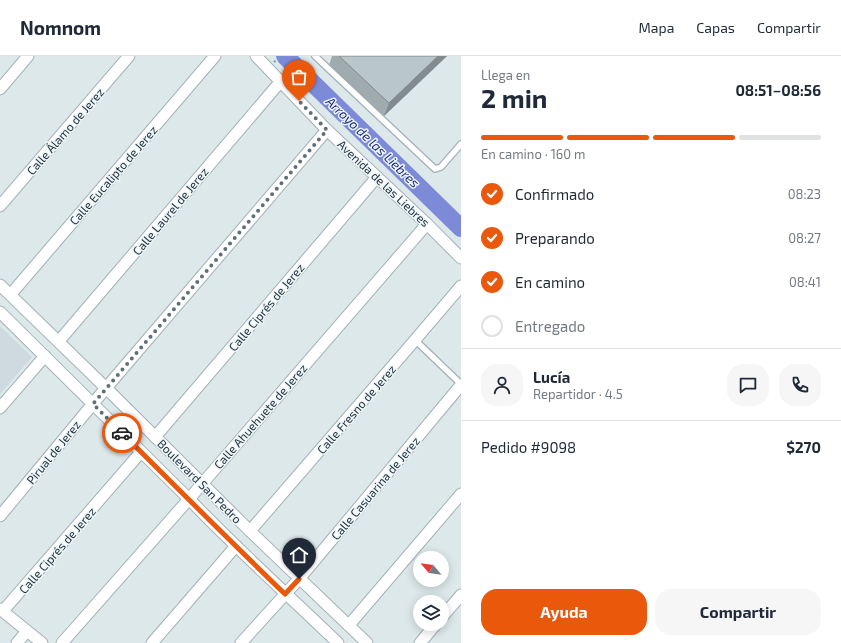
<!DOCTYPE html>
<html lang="es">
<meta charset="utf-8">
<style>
:root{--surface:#fff;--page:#f6f6f7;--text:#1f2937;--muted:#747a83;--line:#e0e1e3;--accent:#ea580c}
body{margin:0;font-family:"Exo 2",sans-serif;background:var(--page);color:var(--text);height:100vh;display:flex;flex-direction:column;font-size:15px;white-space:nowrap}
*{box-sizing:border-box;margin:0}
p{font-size:13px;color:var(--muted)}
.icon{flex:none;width:22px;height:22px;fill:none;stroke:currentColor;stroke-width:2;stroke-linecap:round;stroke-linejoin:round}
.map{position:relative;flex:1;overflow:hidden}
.sheet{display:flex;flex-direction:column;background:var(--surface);width:380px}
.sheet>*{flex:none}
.needle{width:26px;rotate:299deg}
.tools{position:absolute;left:413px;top:495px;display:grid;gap:8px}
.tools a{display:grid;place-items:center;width:36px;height:36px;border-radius:50%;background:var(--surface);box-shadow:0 2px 10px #0003;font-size:20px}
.pin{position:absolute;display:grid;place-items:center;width:34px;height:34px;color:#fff;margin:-41px -17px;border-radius:50% 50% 50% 0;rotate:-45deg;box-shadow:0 0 4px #0007}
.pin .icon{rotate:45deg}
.courier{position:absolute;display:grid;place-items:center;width:40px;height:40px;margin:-20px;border:3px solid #ea580c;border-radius:50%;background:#fff;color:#222;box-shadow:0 1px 5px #0007}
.head em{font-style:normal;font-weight:700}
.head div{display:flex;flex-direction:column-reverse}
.head{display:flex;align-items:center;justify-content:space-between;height:68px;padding:0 20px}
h1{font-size:26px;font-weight:700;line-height:30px}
.bar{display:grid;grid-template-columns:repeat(4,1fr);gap:6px 4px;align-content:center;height:48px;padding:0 20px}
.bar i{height:5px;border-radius:3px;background:var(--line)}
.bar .active{background:var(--accent)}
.bar p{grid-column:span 4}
.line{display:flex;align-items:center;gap:10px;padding:0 20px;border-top:1px solid var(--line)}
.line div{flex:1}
.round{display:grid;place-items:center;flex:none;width:42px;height:42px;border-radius:16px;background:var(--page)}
ol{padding:0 20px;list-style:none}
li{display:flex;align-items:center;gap:12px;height:44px}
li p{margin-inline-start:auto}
li .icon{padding:4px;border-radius:50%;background:var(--accent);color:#fff;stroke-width:4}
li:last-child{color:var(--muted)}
li i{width:22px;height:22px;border:2px solid var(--line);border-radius:50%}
.primary-button{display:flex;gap:8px;margin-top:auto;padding:8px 20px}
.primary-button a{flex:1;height:46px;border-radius:16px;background:var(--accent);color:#fff;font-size:16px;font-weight:700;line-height:46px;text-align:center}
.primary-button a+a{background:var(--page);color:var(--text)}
header{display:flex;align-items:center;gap:24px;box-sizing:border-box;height:56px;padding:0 20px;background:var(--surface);border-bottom:1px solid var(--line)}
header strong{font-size:19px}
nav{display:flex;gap:22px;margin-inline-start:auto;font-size:14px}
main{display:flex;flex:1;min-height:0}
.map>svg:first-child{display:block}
.built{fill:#cedadf}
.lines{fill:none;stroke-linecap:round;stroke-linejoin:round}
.river{stroke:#7d8ad8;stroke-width:18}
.service-casing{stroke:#a3b0b6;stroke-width:8}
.minor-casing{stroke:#a3b0b6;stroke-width:13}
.tertiary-casing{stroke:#a3b0b6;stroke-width:13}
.path{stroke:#799cb3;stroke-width:2;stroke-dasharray:2 3;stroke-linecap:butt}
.service{stroke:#fff;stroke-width:5.5}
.minor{stroke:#fff;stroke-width:11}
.tertiary{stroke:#fff;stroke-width:11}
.wall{fill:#9fabaf}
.shaded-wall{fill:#828b8f}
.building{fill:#b9c7cc;stroke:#828b8f}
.done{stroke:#607079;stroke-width:4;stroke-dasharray:0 7.2}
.route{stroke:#ea580c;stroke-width:5}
.labels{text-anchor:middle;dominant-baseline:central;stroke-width:3;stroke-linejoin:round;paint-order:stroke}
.street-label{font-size:12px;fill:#1d2f3c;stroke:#eef6f8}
.water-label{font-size:13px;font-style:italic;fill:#111f7e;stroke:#eef6f8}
</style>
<header>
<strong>Nomnom</strong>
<nav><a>Mapa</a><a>Capas</a><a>Compartir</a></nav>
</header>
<main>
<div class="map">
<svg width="461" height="587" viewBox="0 0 461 587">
<rect width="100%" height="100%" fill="#dde8eb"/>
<path class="built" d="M 0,270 L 32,301 L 0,338 Z"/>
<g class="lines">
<path class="river" d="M 285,0 L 461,172"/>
<defs>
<g id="service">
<path d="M 315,0 L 435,113 L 441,111 L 461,88"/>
<path d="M 415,284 L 461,328"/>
</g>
<g id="minor">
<path d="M 256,0 L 327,74 L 427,168 L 461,202"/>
<path d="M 0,33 L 28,0"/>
<path d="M 0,150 L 129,0"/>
<path d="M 11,238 L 215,0"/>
<path d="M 59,285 L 281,25"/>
<path d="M 0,352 L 45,300"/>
<path d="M 155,381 L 377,121"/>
<path d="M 0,460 L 106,332 L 327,74"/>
<path d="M 250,475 L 415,284 L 461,230"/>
<path d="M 0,553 L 42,587"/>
<path d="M 3,555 L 141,396"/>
<path d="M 442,561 L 461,539"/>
<path d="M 349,569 L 461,438"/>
<path d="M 17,587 L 27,575"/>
<path d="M 62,587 L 189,443 L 427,168"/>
<path d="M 152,587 L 236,490"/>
<path d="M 241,587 L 299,523 L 461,329"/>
<path d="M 420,587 L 436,568"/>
</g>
<g id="tertiary">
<path d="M 0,229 L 106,332 L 250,475 L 367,587"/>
<path d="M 0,256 L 189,443 C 237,493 288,539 338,587"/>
</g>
</defs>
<use href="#service" class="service-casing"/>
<use href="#minor" class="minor-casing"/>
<use href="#tertiary" class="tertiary-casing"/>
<path class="path" d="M 274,6 L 281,0"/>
<use href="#service" class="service"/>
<use href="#minor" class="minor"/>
<use href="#tertiary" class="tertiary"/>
</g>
<path class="wall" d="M 332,0 L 447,0 L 384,60 L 329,9 Z"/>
<path class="shaded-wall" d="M 438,0 L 447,0 L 384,60 L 389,47 Z"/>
<path class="building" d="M 339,0 L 438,0 L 389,47 Z"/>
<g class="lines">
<path class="done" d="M 122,377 L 93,348 L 327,74 L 299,45"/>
<path class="route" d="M 122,377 C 176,431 230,485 285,538 L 299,523"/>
</g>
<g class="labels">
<g class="street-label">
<text transform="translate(65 75) rotate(-49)">Calle Álamo de Jerez</text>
<text transform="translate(113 119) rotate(-49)">Calle Eucalipto de Jerez</text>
<text transform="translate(384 127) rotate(43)">Avenida de las Liebres</text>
<text transform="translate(170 155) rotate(-50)">Calle Laurel de Jerez</text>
<text transform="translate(266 251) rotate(-50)">Calle Ciprés de Jerez</text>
<text transform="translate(356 353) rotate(-49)">Calle Fresno de Jerez</text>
<text transform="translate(260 360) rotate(-49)">Calle Ahuehuete de Jerez</text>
<text transform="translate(53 396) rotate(-51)">Pirual de Jerez</text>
<text transform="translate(200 425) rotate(45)">Boulevard San Pedro</text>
<text transform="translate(375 432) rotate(-50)">Calle Casuarina de Jerez</text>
<text transform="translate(57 494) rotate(-49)">Calle Ciprés de Jerez</text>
</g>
<g class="water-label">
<text transform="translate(373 86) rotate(44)">Arroyo de las Liebres</text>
</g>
</g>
</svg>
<div class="tools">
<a><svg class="needle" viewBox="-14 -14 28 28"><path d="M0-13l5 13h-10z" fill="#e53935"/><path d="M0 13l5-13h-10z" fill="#747a83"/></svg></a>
<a><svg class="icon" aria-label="layers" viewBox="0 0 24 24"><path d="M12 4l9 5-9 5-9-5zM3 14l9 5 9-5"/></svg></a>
</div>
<div class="pin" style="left:299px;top:45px;background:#ea580c"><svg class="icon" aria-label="bag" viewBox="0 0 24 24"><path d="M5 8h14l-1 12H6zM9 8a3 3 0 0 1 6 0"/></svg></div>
<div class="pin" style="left:299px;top:523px;background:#1f2937"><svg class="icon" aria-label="home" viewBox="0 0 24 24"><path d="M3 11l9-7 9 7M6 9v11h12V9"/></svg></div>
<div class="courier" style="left:122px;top:377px"><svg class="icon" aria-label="car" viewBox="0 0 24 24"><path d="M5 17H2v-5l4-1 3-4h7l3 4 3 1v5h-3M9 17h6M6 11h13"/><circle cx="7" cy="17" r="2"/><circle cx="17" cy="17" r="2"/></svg></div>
</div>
<section class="sheet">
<div class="head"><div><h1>2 min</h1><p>Llega en</p></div><em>08:51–08:56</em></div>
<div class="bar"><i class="active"></i><i class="active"></i><i class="active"></i><i></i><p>En camino · 160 m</p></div>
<ol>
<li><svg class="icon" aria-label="check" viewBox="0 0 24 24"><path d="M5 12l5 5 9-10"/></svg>Confirmado<p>08:23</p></li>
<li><svg class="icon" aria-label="check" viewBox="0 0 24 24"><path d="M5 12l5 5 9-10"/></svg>Preparando<p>08:27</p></li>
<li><svg class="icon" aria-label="check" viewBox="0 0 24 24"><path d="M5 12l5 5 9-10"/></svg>En camino<p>08:41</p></li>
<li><i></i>Entregado</li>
</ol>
<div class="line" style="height:72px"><a class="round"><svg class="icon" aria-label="person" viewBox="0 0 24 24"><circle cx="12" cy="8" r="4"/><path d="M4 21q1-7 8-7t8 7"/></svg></a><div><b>Lucía</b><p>Repartidor · 4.5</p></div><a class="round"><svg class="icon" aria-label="chat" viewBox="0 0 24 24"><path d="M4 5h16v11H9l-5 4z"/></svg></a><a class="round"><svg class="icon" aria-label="phone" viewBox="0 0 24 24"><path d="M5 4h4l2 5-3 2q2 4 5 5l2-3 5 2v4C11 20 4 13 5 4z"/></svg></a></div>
<div class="line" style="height:52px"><div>Pedido #9098</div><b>$270</b></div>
<div class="primary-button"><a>Ayuda</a><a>Compartir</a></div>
</section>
</main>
